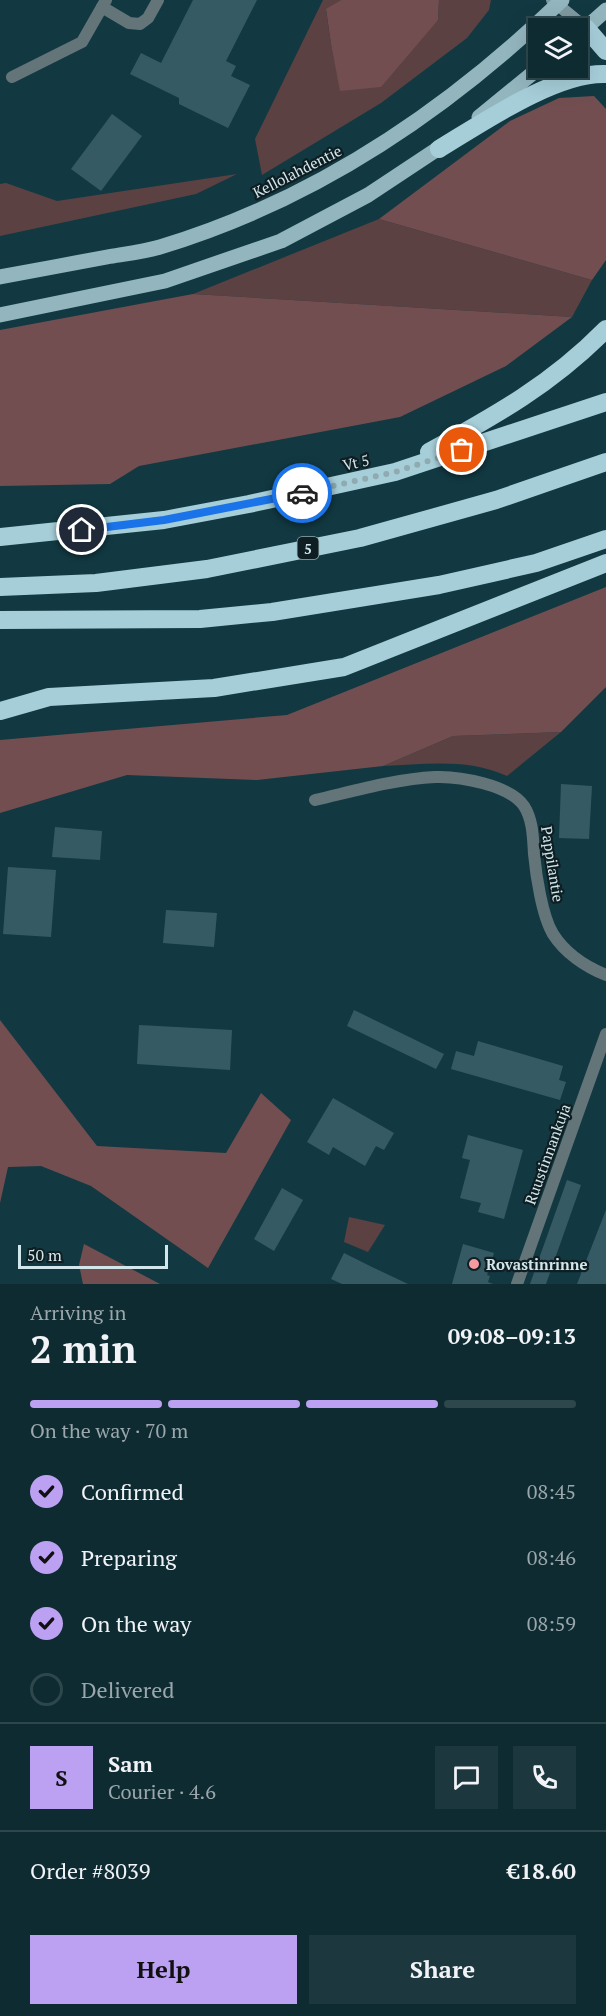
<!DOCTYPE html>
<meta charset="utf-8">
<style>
:root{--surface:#0e2b32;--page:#1c373e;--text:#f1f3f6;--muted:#9ba7ac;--line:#2e474d;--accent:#bca0f2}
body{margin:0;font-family:"PT Serif",serif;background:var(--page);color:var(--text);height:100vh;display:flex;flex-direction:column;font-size:22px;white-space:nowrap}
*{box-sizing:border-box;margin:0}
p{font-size:20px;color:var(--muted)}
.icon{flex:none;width:33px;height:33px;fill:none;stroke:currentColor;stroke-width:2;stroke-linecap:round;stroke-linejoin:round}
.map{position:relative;height:1284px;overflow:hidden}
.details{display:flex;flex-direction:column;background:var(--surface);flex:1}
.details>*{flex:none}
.fabs{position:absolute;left:528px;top:18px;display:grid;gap:12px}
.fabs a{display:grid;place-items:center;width:60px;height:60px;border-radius:0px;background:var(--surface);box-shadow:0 6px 24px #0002,0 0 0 2px var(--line);font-size:30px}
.scale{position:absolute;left:18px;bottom:15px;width:150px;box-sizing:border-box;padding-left:6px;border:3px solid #d2e7ec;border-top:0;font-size:16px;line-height:21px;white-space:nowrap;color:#d2e7ec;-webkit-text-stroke:4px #0e1e22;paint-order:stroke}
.pin{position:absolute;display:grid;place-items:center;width:51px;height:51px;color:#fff;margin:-26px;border:3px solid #fff;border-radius:50%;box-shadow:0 2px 6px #0007}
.courier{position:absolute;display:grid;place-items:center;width:60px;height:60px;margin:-30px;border:4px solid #1a73e8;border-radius:50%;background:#fff;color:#222;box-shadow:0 2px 8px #0007}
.headline em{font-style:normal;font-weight:700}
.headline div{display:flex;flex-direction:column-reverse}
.headline{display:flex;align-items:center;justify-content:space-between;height:102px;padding:0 30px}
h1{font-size:39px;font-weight:700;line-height:45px}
.bar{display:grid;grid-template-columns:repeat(4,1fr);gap:9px 6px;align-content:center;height:72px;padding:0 30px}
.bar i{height:8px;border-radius:4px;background:var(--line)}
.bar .active{background:var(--accent)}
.bar p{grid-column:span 4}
.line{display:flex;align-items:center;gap:15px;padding:0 30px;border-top:2px solid var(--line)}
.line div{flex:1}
.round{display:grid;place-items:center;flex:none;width:63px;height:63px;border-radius:0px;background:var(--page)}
ol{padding:0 30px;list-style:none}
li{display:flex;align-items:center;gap:18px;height:66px}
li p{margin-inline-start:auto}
li .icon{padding:6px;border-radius:50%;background:var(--accent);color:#111;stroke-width:4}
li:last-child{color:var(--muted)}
li i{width:33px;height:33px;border:3px solid var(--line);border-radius:50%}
.button{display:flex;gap:12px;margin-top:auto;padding:12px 30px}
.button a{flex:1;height:69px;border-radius:0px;background:var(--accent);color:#111;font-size:24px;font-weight:700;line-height:69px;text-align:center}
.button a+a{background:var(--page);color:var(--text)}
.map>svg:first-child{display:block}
.green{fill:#5b4142}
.forest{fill:#734e50}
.building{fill:#355a64}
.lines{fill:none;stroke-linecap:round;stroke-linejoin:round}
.lane{stroke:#647579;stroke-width:12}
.street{stroke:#647579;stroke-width:12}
.secondary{stroke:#7f99a0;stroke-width:12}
.primary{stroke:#93b5be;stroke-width:15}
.highway{stroke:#a6ced9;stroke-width:18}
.done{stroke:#8faab0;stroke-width:6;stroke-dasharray:0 10.8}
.route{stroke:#1a73e8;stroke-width:8}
.poi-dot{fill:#f49aa0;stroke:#0e1e22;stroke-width:2}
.labels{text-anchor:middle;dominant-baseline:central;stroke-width:4.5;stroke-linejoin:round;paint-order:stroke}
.shield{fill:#0e1e22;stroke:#97abaf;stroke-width:1.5}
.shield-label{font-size:14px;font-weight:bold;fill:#d2e7ec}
.street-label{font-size:15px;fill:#d2e7ec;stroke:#0e1e22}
.poi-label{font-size:15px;font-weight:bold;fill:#d2e7ec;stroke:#0e1e22;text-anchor:start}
</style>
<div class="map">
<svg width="606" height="1284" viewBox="0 0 606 1284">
<rect width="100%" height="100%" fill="#123942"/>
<g class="green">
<path d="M 323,0 L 341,0 L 326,10 L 331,44 L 341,91 L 438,20 L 439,0 L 491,0 L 489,10 L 467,38 L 381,103 L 262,175 L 255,139 Z"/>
<path d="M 237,174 L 196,194 L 0,236 L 0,184 L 6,183 L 57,201 Z"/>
<path d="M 379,219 L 592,280 L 572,317 L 193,294 Z"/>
<path d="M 561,732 L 507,776 C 469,758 425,764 383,766 L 453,736 Z"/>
<path d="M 349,1217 L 385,1225 L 368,1252 L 344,1242 Z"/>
</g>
<g class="forest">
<path d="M 341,0 L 439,0 L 438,20 L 381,87 L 340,91 L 331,44 L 326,9 Z"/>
<path d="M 594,96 L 606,109 L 606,260 L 592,280 L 379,219 L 510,121 L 559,98 Z"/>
<path d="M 193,294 L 572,317 L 506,366 L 400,417 L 139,466 L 110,484 L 0,486 L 0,330 Z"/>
<path d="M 606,587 L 606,687 L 561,732 L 453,736 L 383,766 L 257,780 L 127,775 L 0,813 L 0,740 L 287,715 Z"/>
<path d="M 0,1020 L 97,1146 L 226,1153 L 261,1093 L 291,1120 L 208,1268 L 91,1186 L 41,1166 L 8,1167 L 0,1203 Z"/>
<path d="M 84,1244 L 160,1284 L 83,1284 L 79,1265 Z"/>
</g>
<g class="building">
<path d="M 193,0 L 257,0 L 226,61 L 236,66 L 231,76 L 250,85 L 228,128 L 179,104 L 179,98 L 130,74 L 141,53 L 161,63 Z"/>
<path d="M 112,114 L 142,136 L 101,191 L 71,169 Z"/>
<path d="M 561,784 L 592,786 L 589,839 L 559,838 Z"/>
<path d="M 55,827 L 102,831 L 100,860 L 52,857 Z"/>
<path d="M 8,867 L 56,870 L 51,937 L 3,934 Z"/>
<path d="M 166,910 L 217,913 L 214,947 L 163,943 Z"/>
<path d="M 354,1010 L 444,1054 L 436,1069 L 347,1026 Z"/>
<path d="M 139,1025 L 232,1030 L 230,1070 L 137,1064 Z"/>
<path d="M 478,1041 L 563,1066 L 559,1080 L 566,1082 L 560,1100 L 451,1069 L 456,1051 L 474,1056 Z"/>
<path d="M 333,1098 L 394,1133 L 384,1150 L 376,1146 L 365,1166 L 333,1147 L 329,1155 L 307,1142 Z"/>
<path d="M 468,1135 L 523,1150 L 504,1219 L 478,1212 L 481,1203 L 460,1198 L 470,1160 L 462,1158 Z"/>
<path d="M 567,1180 L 581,1185 L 546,1284 L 530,1284 Z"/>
<path d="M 282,1188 L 303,1200 L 274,1251 L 254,1239 Z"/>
<path d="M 606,1210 L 606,1284 L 577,1284 Z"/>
<path d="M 463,1244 L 494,1253 L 487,1275 L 490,1276 L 488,1282 L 493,1284 L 452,1284 Z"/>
<path d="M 344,1253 L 372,1267 L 408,1284 L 342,1284 L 331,1279 Z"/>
</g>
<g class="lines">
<path class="lane" d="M 102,7 L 129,23 L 140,24 L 148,18 L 158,0"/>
<g class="street">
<path d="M 12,77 L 82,42 L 106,0"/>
<path d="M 315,800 C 354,791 395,779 435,777 C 459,776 510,785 524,806 C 533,820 533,838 534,854 C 536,875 542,916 553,934 C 565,953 586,967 606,975"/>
<path d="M 517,1284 L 606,1034"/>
</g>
<path class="secondary" d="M 552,0 L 586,28"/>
<g class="primary">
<path d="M 578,35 L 606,10"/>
<path d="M 479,117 L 539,68"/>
<path d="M 0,277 C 36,270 71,264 107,257 C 125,254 143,252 160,247 C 313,201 448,110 562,0"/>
<path d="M 0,315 L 165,281 L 281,241 L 368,195 L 448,142"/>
</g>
<g class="highway">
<path d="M 586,28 L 606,51"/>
<path d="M 439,149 C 482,123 556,72 606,74"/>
<path d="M 429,452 C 496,415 552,384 606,329"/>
<path d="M 0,537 L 164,520 L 249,504 L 395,472 L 606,402"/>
<path d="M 0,587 L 96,583 L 207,569 L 360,538 L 496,500 L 606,462"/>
<path d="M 0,620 L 200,619 L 272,612 L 439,585 L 536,563 L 606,539"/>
<path d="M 0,711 L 49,697 L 214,688 L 344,667 L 606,563"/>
</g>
</g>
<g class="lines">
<path class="done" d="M 302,493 L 395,472 L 462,450"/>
<path class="route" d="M 82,530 L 164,520 L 302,493"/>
</g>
<circle class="poi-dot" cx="474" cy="1264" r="6"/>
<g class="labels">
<rect class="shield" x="297.5" y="537" width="21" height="22" rx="4.5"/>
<g class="shield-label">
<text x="308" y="548">5</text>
</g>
<g class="street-label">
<text transform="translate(297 171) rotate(-27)">Kellolahdentie</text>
<text transform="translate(356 462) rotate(-13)">Vt 5</text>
<text transform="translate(553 864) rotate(81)">Pappilantie</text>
<text transform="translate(547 1154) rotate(-70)">Ruustinnankuja</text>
</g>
<g class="poi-label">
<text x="486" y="1264">Rovastinrinne</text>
</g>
</g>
</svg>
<div class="fabs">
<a><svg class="icon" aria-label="layers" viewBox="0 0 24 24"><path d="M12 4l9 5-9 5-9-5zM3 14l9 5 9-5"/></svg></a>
</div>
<div class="scale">50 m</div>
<div class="pin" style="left:462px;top:450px;background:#ea580c"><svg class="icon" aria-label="bag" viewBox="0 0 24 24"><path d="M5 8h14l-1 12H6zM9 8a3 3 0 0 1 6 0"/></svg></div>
<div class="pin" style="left:82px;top:530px;background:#1f2937"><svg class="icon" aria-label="home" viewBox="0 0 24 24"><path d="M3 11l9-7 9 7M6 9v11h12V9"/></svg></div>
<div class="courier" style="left:302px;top:493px"><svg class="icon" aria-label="car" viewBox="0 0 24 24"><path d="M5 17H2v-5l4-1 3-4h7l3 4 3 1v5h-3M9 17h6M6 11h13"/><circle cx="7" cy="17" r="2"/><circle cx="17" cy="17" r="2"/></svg></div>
</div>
<section class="details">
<div class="headline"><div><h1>2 min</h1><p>Arriving in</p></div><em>09:08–09:13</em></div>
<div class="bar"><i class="active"></i><i class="active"></i><i class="active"></i><i></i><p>On the way · 70 m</p></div>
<ol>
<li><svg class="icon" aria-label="check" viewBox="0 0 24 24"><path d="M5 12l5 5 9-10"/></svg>Confirmed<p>08:45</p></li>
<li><svg class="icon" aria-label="check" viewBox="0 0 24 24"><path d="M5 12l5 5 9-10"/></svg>Preparing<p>08:46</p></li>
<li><svg class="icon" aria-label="check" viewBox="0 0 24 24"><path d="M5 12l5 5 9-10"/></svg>On the way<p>08:59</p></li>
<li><i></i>Delivered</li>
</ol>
<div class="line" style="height:108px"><b class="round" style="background:var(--accent);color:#111">S</b><div><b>Sam</b><p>Courier · 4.6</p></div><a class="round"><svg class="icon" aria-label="chat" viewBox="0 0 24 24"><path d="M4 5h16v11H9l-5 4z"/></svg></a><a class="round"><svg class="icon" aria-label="phone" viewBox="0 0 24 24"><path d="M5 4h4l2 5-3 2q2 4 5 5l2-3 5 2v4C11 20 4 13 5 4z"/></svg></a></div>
<div class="line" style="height:78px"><div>Order #8039</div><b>€18.60</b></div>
<div class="button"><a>Help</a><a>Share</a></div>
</section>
